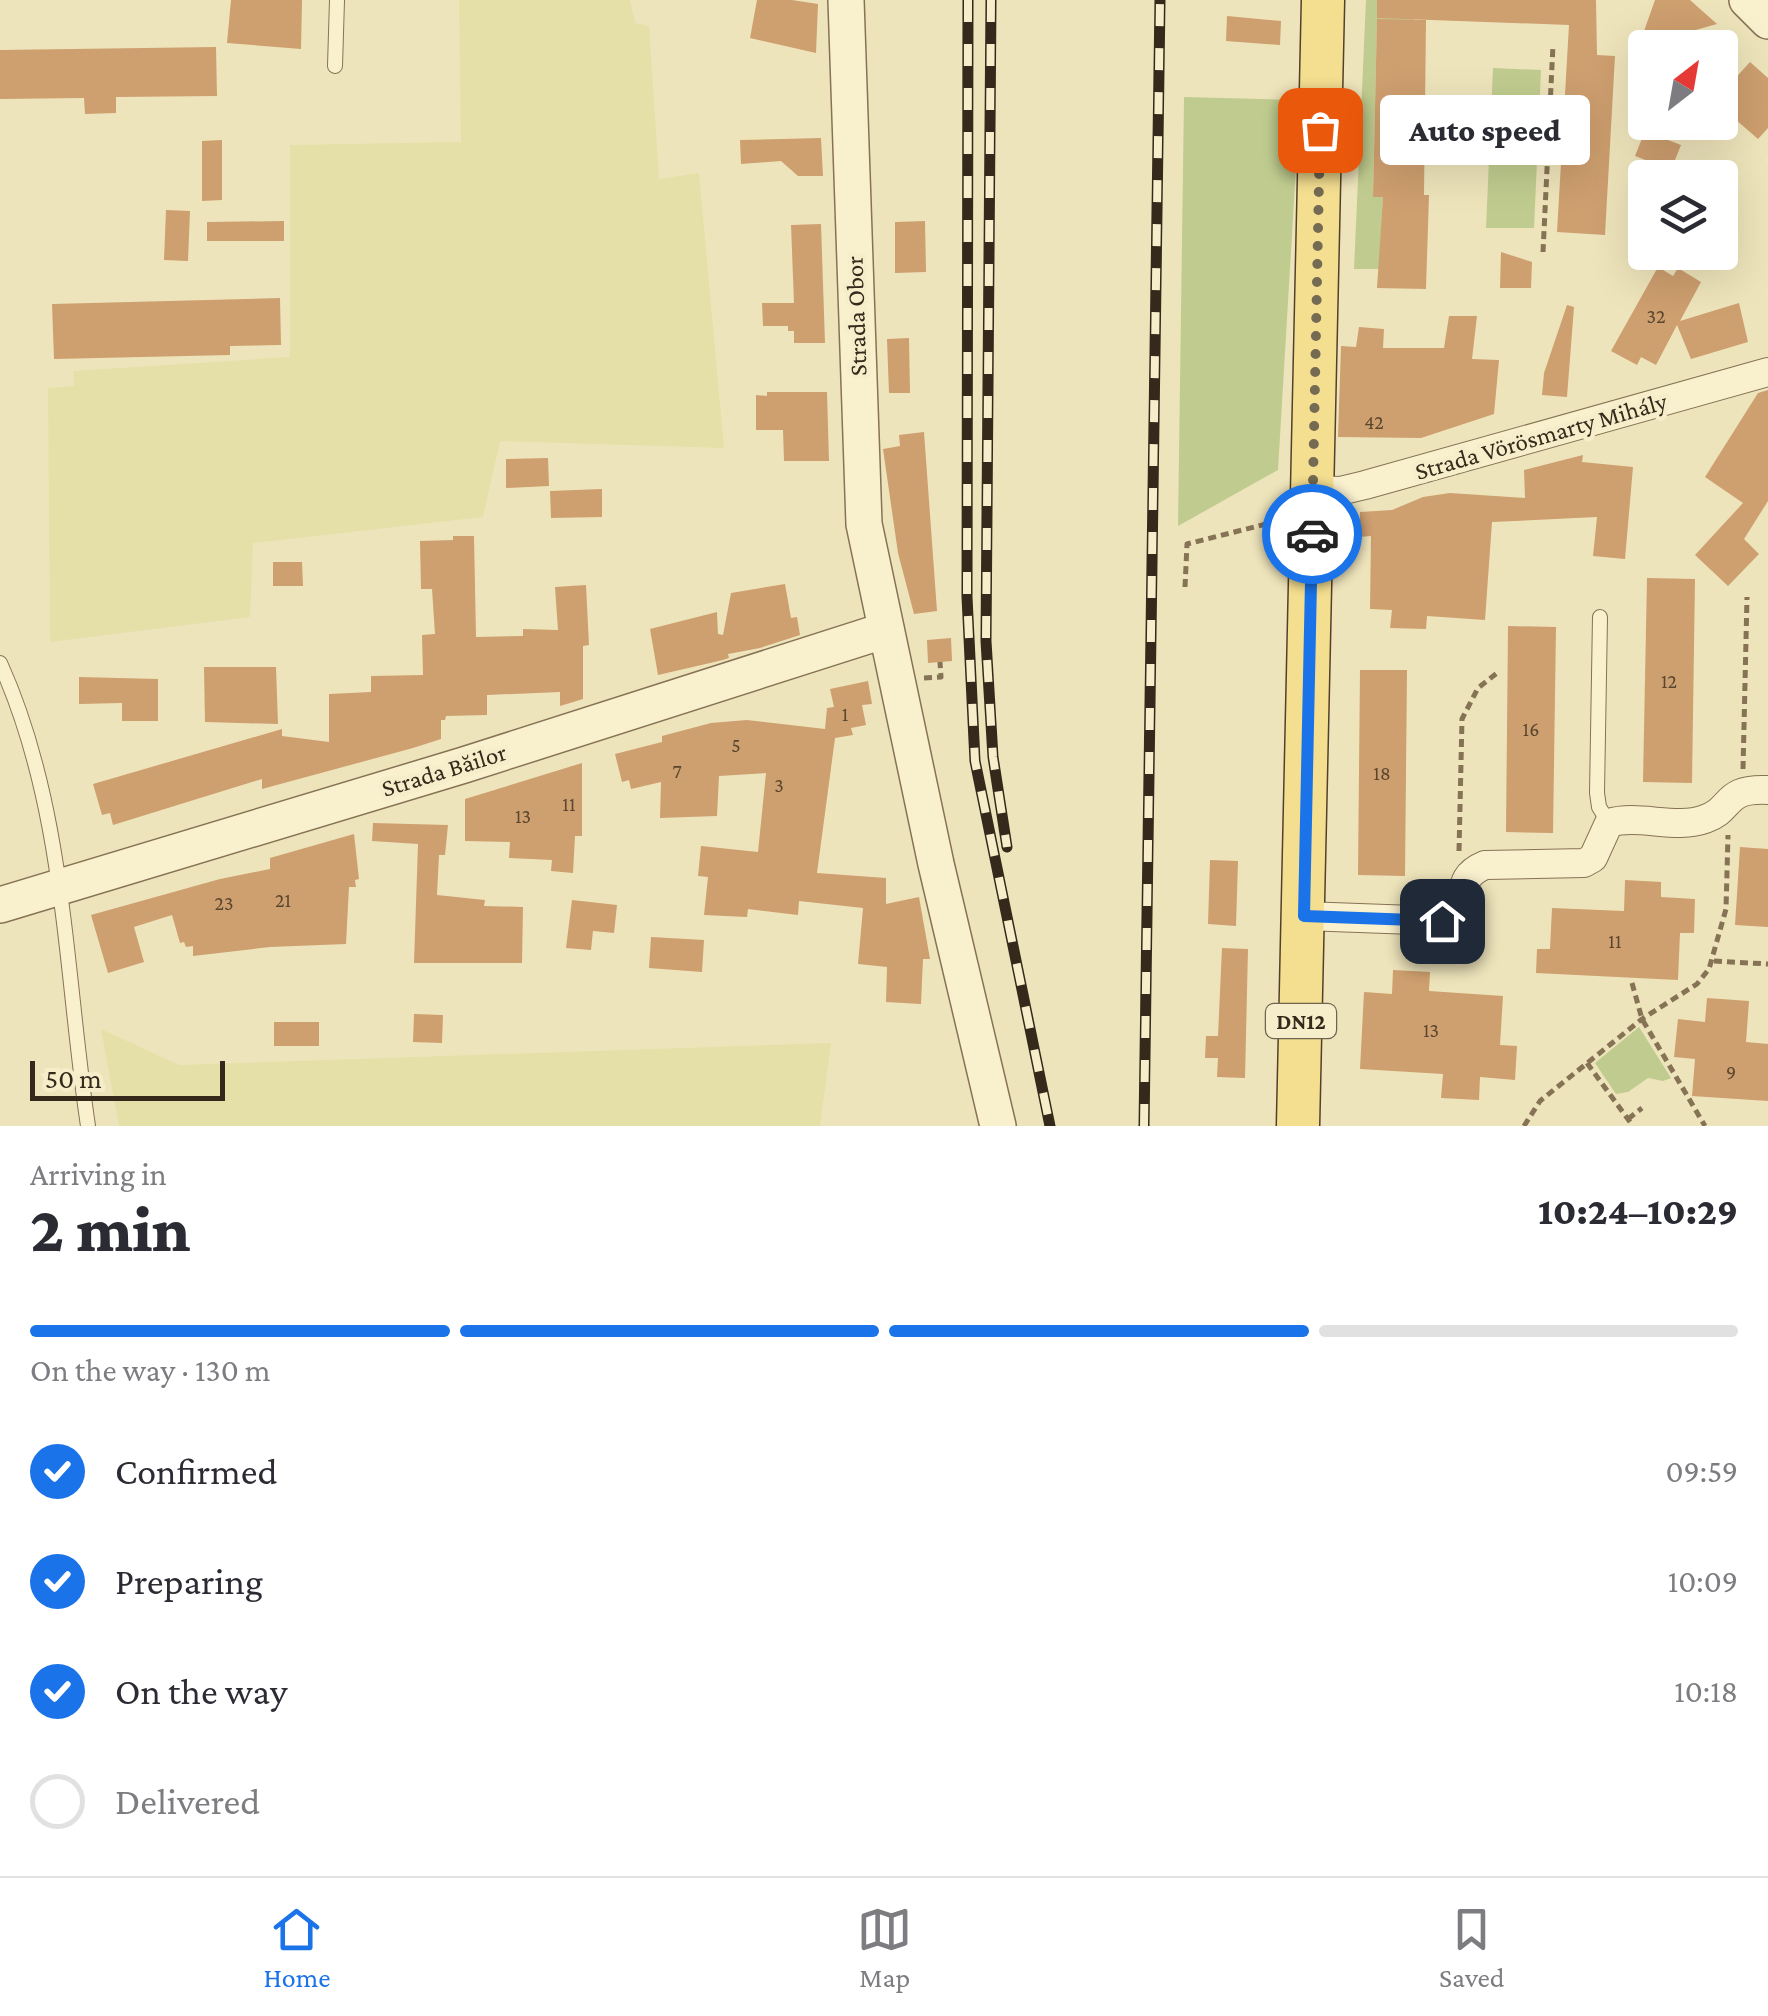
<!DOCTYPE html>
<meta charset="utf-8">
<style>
:root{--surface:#fff;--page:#f2f2f3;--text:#2b2b33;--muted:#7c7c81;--line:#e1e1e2;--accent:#1a73e8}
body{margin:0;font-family:"Crimson Pro",serif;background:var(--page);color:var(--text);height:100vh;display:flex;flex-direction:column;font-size:38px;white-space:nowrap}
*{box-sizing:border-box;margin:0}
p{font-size:32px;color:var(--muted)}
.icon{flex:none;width:55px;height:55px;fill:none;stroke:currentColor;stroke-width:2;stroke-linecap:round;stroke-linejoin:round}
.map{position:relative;height:1126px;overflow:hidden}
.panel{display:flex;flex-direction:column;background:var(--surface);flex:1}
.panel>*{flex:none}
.needle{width:65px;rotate:31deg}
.fabs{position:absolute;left:1628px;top:30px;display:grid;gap:20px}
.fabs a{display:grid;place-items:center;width:110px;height:110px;border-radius:10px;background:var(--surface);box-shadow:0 10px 40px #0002;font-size:50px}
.scale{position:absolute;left:30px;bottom:25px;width:195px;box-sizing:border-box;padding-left:10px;border:5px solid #34291a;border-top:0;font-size:28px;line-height:35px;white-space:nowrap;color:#34291a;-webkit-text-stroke:8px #f6edcb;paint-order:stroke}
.pin{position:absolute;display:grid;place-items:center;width:85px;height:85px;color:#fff;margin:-42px;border-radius:20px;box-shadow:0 5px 15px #0006}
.courier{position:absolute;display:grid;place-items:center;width:100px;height:100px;margin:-50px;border:8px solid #1a73e8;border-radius:50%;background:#fff;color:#222;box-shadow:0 2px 12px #0007}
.bubble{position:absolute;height:70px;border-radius:10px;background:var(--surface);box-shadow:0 10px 40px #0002;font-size:32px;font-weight:800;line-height:70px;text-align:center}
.summary em{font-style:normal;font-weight:800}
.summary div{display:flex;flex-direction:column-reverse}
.summary{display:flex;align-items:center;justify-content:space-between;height:170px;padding:0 30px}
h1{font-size:65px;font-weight:800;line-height:75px}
.bar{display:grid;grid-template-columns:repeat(4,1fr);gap:15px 10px;align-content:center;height:120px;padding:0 30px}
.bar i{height:12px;border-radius:8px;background:var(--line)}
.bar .selected{background:var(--accent)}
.bar p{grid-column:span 4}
ol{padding:0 30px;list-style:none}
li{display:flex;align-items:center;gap:30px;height:110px}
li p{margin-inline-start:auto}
li .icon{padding:10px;border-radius:50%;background:var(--accent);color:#fff;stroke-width:4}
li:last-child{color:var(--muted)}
li i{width:55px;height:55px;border:5px solid var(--line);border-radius:50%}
.dock{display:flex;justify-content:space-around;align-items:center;height:140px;border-top:2px solid var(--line);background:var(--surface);font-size:28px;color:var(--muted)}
.dock a{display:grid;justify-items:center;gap:5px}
.dock .selected{color:var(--accent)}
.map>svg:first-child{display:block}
.farmland{fill:#e4e0a8}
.green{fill:#c0cc8f}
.building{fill:#ce9f6f}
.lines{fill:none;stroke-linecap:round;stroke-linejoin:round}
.service-casing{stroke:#867355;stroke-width:16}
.minor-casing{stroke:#867355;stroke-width:30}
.tertiary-casing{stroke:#867355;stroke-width:38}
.primary-casing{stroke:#53402a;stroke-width:45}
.path{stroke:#867355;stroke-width:5;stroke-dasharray:8 5;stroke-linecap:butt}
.service{stroke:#f9f0ce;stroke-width:14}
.minor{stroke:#f9f0ce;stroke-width:28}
.tertiary{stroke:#f9f0ce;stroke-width:35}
.primary{stroke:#f4de90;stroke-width:42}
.rail-casing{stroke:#34291a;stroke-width:11}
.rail{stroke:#f6edcb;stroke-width:8;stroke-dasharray:22;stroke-linecap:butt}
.done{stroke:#756a52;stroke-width:10;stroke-dasharray:0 18}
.route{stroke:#1a73e8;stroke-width:12}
.labels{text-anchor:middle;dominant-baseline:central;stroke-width:9;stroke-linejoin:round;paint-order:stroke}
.number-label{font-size:20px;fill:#5a462f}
.shield{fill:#f6edcb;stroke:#6e644f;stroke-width:2.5}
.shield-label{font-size:22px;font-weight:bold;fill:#34291a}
.street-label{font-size:25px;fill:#34291a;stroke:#f6edcb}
</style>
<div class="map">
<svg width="1768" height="1126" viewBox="0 0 1768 1126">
<rect width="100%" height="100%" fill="#eee4bb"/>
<g class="farmland">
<path d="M 459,0 L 630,0 L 635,23 L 649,26 L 659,179 L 699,173 L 724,448 L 500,441 L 483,517 L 253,543 L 250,617 L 50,642 L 48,388 L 74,386 L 73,371 L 290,357 L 290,145 L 461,142 Z"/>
<path d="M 101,1029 L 179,1065 L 831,1043 L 820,1126 L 119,1126 Z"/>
</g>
<g class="green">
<path d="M 1366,0 L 1415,0 L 1414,20 L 1377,20 L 1373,196 L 1383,197 L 1379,269 L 1354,269 Z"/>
<path d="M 1493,68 L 1541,70 L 1534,228 L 1486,228 Z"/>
<path d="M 1184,97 L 1300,100 L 1278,470 L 1178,526 Z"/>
<path d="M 1639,1027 L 1671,1078 L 1663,1081 L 1648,1078 L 1628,1092 L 1616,1094 L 1595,1063 Z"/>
</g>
<g class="building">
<path d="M 231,0 L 302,0 L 301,49 L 227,43 Z"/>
<path d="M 757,0 L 792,0 L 818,4 L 816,53 L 750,38 Z"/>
<path d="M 1377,0 L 1596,0 L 1597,55 L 1615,56 L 1605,235 L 1557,232 L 1569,25 L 1377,18 Z"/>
<path d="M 1655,0 L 1690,0 L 1717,24 L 1674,36 L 1668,48 L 1638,48 Z"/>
<path d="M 1227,16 L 1281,21 L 1280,45 L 1226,41 Z"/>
<path d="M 1377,19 L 1426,20 L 1424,195 L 1429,195 L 1426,289 L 1377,288 L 1383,197 L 1373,197 Z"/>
<path d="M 216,47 L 217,96 L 116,97 L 116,113 L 85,114 L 84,98 L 0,99 L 0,50 Z"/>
<path d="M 1750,62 L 1768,78 L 1768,128 L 1758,139 L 1720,106 L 1720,95 Z"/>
<path d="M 1645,131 L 1681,145 L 1671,170 L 1635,156 Z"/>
<path d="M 821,138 L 823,176 L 798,176 L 781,161 L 741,164 L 740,140 Z"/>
<path d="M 222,140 L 222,200 L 202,201 L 202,141 Z"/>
<path d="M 166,210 L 190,211 L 188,261 L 164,260 Z"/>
<path d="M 284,221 L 284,241 L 207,241 L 207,222 Z"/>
<path d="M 925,221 L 926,272 L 895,273 L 895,222 Z"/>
<path d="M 821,224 L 825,343 L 794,343 L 794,331 L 788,331 L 788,326 L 763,326 L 762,303 L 794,303 L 791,225 Z"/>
<path d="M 1501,252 L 1532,262 L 1531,288 L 1500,288 Z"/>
<path d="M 1658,267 L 1673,276 L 1678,268 L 1701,282 L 1680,321 L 1739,303 L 1748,342 L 1691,359 L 1677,325 L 1656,365 L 1641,357 L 1637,365 L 1611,351 Z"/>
<path d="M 280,298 L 281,345 L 230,346 L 230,355 L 54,359 L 52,304 Z"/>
<path d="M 1567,305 L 1574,307 L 1567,397 L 1542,395 L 1544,373 Z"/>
<path d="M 1449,316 L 1477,316 L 1472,359 L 1499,360 L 1494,414 L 1421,438 L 1338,437 L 1341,346 L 1356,347 L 1359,327 L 1384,329 L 1383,348 L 1444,348 Z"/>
<path d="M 909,338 L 910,393 L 889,393 L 887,339 Z"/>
<path d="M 1768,390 L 1768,501 L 1744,539 L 1759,554 L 1728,586 L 1695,555 L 1743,503 L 1705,477 L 1758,393 Z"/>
<path d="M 767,392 L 827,392 L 829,461 L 784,461 L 783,430 L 756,430 L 756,395 L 767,396 Z"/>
<path d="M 924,432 L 937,611 L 914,614 L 898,553 L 883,449 L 900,446 L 899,435 Z"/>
<path d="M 1583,455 L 1582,462 L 1633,467 L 1625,559 L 1593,556 L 1597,517 L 1492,522 L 1485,620 L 1427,616 L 1426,629 L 1390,628 L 1392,610 L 1370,609 L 1371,536 L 1359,537 L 1360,512 L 1392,510 L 1423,497 L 1450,493 L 1525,498 L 1524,470 Z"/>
<path d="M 548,458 L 549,486 L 506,488 L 506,459 Z"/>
<path d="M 602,489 L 602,517 L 551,518 L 550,491 Z"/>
<path d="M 453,536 L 474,536 L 476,637 L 523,636 L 523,629 L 558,630 L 555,587 L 586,585 L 589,645 L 583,646 L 583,699 L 560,706 L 560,692 L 487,695 L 487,715 L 446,716 L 445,720 L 441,720 L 441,739 L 413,748 L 262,789 L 262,779 L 113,825 L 110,813 L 102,815 L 93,784 L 282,729 L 282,736 L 329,742 L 329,694 L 371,692 L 371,676 L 423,675 L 422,635 L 435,634 L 432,589 L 421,589 L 420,541 L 453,540 Z"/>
<path d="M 273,562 L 302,562 L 303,586 L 273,586 Z"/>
<path d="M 1647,578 L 1695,579 L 1692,783 L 1643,782 Z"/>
<path d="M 785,584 L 791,618 L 797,617 L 800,635 L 760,648 L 728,654 L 729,658 L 723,660 L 658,675 L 650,629 L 717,612 L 718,634 L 723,635 L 731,593 Z"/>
<path d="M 1508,626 L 1556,627 L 1553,833 L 1506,832 Z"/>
<path d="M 951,638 L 952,661 L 928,663 L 927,640 Z"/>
<path d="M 204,667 L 276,667 L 278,724 L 205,722 Z"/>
<path d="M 1360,670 L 1407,670 L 1405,876 L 1358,875 Z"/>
<path d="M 79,677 L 158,679 L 158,721 L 122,721 L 122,703 L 79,704 Z"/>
<path d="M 868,681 L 872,704 L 862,705 L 866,725 L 851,728 L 853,735 L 835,738 L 817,873 L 886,878 L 886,904 L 919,897 L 930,959 L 923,959 L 921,1004 L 886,1002 L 887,967 L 858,964 L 863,908 L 799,901 L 798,915 L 748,909 L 747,917 L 704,915 L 708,877 L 698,876 L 701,846 L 758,852 L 766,773 L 719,776 L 717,816 L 660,818 L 661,782 L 631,789 L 629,780 L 622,782 L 615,754 L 662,742 L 662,736 L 711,723 L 747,720 L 825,729 L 827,708 L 834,707 L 830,689 Z"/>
<path d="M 582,763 L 582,836 L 575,836 L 573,873 L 551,871 L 552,860 L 509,858 L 510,842 L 465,841 L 465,799 Z"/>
<path d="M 373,823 L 448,825 L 445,855 L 439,855 L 437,895 L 485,900 L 484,906 L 523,907 L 522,963 L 414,963 L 418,844 L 372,841 Z"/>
<path d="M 354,834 L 359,879 L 355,880 L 356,887 L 349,887 L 346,944 L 270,947 L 193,956 L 193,946 L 186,947 L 184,942 L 180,943 L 172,915 L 134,927 L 144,962 L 108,973 L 91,915 L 220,879 L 270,869 L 270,858 Z"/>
<path d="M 1740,847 L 1768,849 L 1768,927 L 1735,925 Z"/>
<path d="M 1210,860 L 1238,861 L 1236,926 L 1208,924 Z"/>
<path d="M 1625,880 L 1661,882 L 1661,897 L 1695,899 L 1694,933 L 1680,933 L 1678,980 L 1536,973 L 1537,949 L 1550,949 L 1552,908 L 1624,911 Z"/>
<path d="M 572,900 L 617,905 L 614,933 L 593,931 L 591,950 L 566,948 Z"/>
<path d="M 651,937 L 704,940 L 702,972 L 649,968 Z"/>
<path d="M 1222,948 L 1248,949 L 1245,1078 L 1217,1077 L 1218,1058 L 1205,1058 L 1206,1036 L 1218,1036 Z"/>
<path d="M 1393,970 L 1430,972 L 1429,991 L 1503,996 L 1500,1045 L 1517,1046 L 1515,1080 L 1480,1077 L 1479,1100 L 1441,1098 L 1443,1074 L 1360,1069 L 1364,992 L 1392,994 Z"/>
<path d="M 1707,998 L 1749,1001 L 1746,1042 L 1768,1044 L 1768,1101 L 1692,1096 L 1695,1059 L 1674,1057 L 1678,1019 L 1705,1022 Z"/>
<path d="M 414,1014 L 443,1015 L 442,1043 L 413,1042 Z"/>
<rect x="274" y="1022" width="45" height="24"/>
</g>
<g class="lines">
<defs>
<g id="service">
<path d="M 335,66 L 337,0"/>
<path d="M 1600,617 L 1597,793 L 1599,807 L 1609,823"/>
<path d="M 0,663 C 65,806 65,972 88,1126"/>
</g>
<g id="minor">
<path d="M 1313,490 L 1340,491 L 1365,485 L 1768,372"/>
<path d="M 1304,916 L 1441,921 C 1480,908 1446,881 1485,865 L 1584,863 L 1593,858 L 1609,823 C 1639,814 1676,830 1705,819 C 1734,809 1722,788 1768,790"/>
</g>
<g id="tertiary">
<path d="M 846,0 L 864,524 L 936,864 L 998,1126"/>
<path d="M 1747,0 L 1768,21"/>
<path d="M 0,905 L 464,765 L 886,630"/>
</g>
<path id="primary" d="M 1298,1126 L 1323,0"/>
</defs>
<use href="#service" class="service-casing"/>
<use href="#minor" class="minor-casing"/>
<use href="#tertiary" class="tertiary-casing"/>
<use href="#primary" class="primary-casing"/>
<g class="path">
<path d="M 1543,252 L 1553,45"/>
<path d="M 1185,587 L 1187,544 L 1278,521"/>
<path d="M 924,678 L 941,677 L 940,662"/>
<path d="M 1743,769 L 1747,597"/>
<path d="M 1459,851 L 1462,719 L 1478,688 L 1497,673"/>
<path d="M 1714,961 L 1768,964"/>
<path d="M 1632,983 L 1642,1019 L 1705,1126"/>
<path d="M 1587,1063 L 1633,1126"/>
<path d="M 1628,1119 L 1642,1108"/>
<path d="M 1524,1126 L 1540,1101 L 1642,1019 L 1697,984 L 1709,969 L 1726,909 L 1728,835"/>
</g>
<use href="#service" class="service"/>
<use href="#minor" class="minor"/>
<use href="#tertiary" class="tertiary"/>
<use href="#primary" class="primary"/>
<defs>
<g id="rail">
<path d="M 968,0 L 967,597 L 975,761 L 1050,1126"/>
<path d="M 991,0 L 986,641 L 993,757 L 1007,847"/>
<path d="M 1144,1126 L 1160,0"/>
</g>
</defs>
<use href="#rail" class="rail-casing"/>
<use href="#rail" class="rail"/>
</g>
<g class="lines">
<path class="done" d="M 1312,534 L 1320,130"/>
<path class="route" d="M 1312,534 L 1304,916 L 1442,921"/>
</g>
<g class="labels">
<g class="number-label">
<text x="1656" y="316">32</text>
<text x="1374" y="422">42</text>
<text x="1669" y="681">12</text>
<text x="845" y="714">1</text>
<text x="1531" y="729">16</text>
<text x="736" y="745">5</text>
<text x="677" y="771">7</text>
<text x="1382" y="773">18</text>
<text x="779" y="785">3</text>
<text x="569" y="804">11</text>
<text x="523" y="816">13</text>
<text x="283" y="900">21</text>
<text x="224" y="903">23</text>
<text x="1615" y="941">11</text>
<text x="1431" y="1030">13</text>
<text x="1731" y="1072">9</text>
</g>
<rect class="shield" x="1266" y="1004" width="70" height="34" rx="8"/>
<g class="shield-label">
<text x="1301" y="1021">DN12</text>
</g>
<g class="street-label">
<text transform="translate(856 316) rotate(-92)">Strada Obor</text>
<text transform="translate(1541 436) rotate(-16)">Strada Vörösmarty Mihály</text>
<text transform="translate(444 770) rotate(-17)">Strada Băilor</text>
</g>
</g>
</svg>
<div class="fabs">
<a><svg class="needle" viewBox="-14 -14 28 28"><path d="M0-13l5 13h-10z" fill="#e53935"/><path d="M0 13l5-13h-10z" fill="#7c7c81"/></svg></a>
<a><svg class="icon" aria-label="layers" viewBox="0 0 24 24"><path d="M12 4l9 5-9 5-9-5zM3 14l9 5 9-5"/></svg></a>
</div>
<div class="scale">50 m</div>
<div class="pin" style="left:1320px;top:130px;background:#ea580c"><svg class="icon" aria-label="bag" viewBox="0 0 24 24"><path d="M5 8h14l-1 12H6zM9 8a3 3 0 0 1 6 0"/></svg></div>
<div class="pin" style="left:1442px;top:921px;background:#1f2937"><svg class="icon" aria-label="home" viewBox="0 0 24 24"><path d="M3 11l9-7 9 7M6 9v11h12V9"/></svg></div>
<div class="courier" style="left:1312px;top:534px"><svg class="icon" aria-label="car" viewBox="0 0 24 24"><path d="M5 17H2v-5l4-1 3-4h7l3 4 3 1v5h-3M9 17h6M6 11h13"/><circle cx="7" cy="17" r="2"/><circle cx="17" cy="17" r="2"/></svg></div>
<div class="bubble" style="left:1380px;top:95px;width:210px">Auto speed</div>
</div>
<section class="panel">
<div class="summary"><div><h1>2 min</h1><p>Arriving in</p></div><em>10:24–10:29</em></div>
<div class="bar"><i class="selected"></i><i class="selected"></i><i class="selected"></i><i></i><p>On the way · 130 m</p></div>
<ol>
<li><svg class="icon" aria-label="check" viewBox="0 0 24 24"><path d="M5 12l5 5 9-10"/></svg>Confirmed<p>09:59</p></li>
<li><svg class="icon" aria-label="check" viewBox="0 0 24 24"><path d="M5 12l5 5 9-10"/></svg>Preparing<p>10:09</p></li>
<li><svg class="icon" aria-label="check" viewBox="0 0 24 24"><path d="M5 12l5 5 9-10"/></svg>On the way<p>10:18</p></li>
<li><i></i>Delivered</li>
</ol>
</section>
<nav class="dock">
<a class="selected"><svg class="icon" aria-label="home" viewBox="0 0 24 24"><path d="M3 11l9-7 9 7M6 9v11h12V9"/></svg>Home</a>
<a><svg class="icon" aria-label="map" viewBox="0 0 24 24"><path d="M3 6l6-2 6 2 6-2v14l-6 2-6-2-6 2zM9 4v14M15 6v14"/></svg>Map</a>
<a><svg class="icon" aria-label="saved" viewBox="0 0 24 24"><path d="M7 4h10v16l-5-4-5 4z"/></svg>Saved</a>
</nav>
